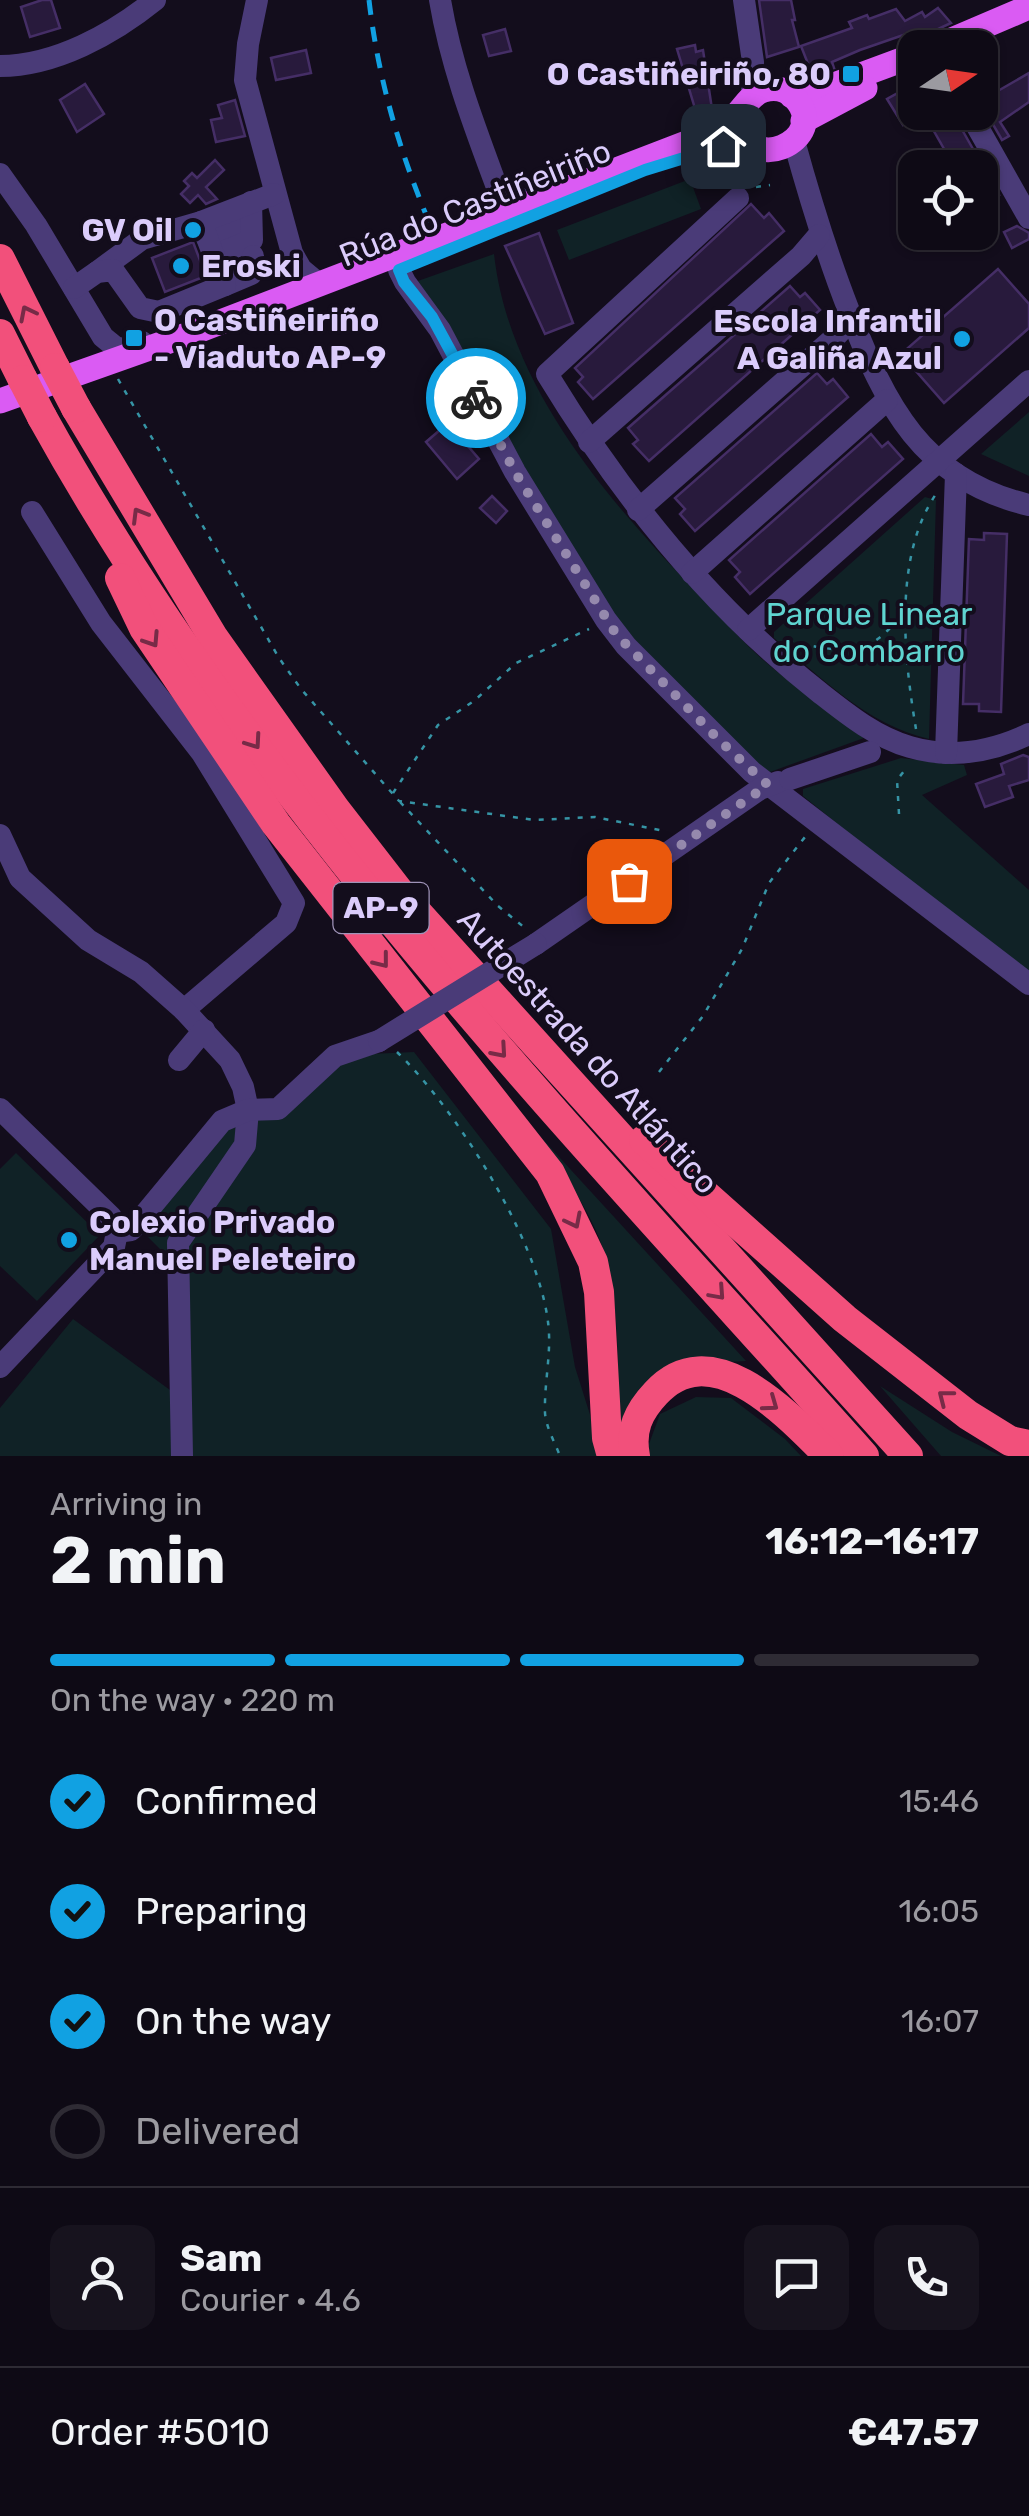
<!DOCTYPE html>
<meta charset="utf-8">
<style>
:root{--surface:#0e0a15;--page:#17131e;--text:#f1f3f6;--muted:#9b9aa0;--line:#2e2b34;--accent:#11a1e2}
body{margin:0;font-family:Rubik,sans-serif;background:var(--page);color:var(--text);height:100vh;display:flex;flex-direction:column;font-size:38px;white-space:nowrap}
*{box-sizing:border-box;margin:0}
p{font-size:32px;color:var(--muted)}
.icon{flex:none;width:55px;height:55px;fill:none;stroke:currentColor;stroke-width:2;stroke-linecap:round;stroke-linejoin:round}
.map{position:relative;height:1456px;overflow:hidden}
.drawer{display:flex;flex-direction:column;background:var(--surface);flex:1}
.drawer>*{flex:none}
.needle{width:65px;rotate:77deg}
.buttons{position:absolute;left:898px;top:30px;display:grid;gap:20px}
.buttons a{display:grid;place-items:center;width:100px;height:100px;border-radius:20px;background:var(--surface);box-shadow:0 2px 8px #0004,0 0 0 2px var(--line);font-size:50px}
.pin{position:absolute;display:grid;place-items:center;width:85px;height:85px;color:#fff;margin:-42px;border-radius:20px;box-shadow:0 5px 15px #0006}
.courier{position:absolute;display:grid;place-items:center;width:100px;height:100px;margin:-50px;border:8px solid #11a1e2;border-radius:50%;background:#fff;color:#222;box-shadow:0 2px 12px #0007}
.summary em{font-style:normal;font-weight:700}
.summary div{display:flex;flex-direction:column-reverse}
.summary{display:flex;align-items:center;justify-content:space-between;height:170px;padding:0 50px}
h1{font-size:65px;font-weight:700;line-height:75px}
.bar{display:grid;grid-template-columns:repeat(4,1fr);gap:15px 10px;align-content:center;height:120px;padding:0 50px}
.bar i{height:12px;border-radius:8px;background:var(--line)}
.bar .active{background:var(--accent)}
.bar p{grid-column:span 4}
.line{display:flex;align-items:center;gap:25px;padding:0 50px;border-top:2px solid var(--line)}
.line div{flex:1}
.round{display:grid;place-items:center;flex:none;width:105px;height:105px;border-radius:20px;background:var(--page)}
ol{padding:0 50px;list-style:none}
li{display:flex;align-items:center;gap:30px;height:110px}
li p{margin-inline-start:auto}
li .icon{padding:10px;border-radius:50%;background:var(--accent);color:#111;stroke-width:4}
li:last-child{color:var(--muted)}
li i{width:55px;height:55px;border:5px solid var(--line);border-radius:50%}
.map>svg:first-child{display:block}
.green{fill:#102226}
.building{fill:#281a3c;stroke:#452e66;stroke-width:2.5}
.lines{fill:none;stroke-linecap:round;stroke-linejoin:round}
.path{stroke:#3694a5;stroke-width:2.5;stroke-dasharray:5 8;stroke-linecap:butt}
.minor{stroke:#4a3b78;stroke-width:22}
.major{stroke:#da5bf3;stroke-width:25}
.highway{stroke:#f2507b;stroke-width:30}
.rail{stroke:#11a1e2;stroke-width:5;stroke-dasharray:15 12;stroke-linecap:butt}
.minor-bridge{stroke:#4a3b78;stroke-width:22}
.highway-bridge{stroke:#f2507b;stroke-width:30}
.oneway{stroke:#772b47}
.done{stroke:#9589ad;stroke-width:10;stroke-dasharray:0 18}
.route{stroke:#11a1e2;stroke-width:12}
.poi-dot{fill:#11a1e2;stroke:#130d1c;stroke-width:4}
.labels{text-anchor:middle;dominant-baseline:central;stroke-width:8;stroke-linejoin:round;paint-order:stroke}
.shield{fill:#130d1c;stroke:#9f93b8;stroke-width:2.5}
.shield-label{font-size:30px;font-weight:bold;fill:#dbccfb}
.poi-label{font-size:32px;font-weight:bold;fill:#dbccfb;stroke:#130d1c;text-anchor:end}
.street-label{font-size:32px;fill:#dbccfb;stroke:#130d1c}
.park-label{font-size:32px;fill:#5fd4d0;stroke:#130d1c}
</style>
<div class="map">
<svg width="1029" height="1456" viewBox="0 0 1029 1456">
<rect width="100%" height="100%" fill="#130d1c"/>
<g class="green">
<path d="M 690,179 L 701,209 L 569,260 L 557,230 Z"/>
<path d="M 494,254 C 509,389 612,505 703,599 C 723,619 741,640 762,659 C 794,687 831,711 864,738 L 770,772 L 758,765 L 614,620 L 415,282 Z"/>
<path d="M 1029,412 L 1029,476 L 981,454 Z"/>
<path d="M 925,497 L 936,500 L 929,739 C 866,724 822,678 774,638 L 774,632 Z"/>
<path d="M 901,758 L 964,765 L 967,775 L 922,795 L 1029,890 L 1029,978 L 803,796 L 803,789 Z"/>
<path d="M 414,1052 L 551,1229 L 575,1367 L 603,1456 L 0,1456 L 0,1408 L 73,1319 L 170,1390 L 169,1258 L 145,1234 L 217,1135 L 348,1055 Z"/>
<path d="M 538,1134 L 746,1361 L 680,1365 L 617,1440 C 618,1381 621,1321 607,1263 C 597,1217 562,1174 538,1134 Z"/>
<path d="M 16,1153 L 100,1235 L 37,1301 L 0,1266 L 0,1169 Z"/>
<path d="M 880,1386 L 952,1432 L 1001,1456 L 941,1456 Z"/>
<path d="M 696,1397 L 731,1398 L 785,1439 L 801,1456 L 650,1456 L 649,1444 L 660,1414 Z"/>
</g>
<g class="building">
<path d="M 42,0 L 51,0 L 60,28 L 30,37 L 21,7 Z"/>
<path d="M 759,0 L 791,0 L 795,20 L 792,20 L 799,47 L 767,57 Z"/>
<path d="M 938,8 L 951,23 L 917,39 L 912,32 L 860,50 L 832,62 L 834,68 L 829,69 L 812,74 L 801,46 L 852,28 L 849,22 L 867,15 L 869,19 L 896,9 L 905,21 L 922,12 L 925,17 Z"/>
<path d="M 505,29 L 511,51 L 489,56 L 483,35 Z"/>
<path d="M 695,45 L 696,52 L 703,50 L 712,109 L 697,115 L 677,49 Z"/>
<path d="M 306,50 L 311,73 L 276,80 L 271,58 Z"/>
<path d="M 1029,73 L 1029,102 L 1000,122 L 1009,136 L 1002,140 L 980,102 L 980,78 L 989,96 Z"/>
<path d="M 85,84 L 104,114 L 77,132 L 60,100 Z"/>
<path d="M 905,89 L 909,96 L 915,93 L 915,117 L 903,125 L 887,99 Z"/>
<path d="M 235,100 L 245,136 L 216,142 L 211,120 L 222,118 L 218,105 Z"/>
<path d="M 923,112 L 941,112 L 949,124 L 956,119 L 999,195 L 988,201 L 980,185 L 980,168 L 971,168 L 961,155 L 951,161 Z"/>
<path d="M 215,160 L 224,170 L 206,187 L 217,199 L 206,204 L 198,195 L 190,203 L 181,194 L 189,186 L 184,181 L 192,173 L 197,178 Z"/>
<path d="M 751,204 L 764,218 L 769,213 L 784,231 L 593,399 L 578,382 L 583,377 L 575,368 Z"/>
<path d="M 1017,226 L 1029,233 L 1029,239 L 1012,248 L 1004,232 Z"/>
<path d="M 539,233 L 573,323 L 545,334 L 505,246 Z"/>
<path d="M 193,242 L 206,276 L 165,292 L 152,258 Z"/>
<path d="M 998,269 L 1029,304 L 1029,328 L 944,403 L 901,354 Z"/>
<path d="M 790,286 L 800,297 L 805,293 L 820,310 L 649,461 L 633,444 L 638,440 L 628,428 Z"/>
<path d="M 817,373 L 827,384 L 833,379 L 848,397 L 695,531 L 680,514 L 685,509 L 675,498 Z"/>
<path d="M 448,423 L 479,459 L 457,479 L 426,442 Z"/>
<path d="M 871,434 L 882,447 L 888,442 L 903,459 L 750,594 L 735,577 L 740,572 L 729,560 Z"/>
<path d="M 492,496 L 507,511 L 496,523 L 480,508 Z"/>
<path d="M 984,533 L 1007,534 L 1001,712 L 979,711 L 979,704 L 963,704 L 969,539 L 984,540 Z"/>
<path d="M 1023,755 L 1029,757 L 1029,780 L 1009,786 L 1013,797 L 985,807 L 976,784 L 1004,774 L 1001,764 Z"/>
</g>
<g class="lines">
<g class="path">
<path d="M 756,187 L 770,185"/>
<path d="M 118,379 L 279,658 L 301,689 L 399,801 L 534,820 L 595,817 L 664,831"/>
<path d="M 788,641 C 840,652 872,661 903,610"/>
<path d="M 916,729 C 904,658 893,557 936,494"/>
<path d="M 393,793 L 438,725 L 474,701 L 516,663 L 589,629"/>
<path d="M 400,802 L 498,906 L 525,928"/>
<path d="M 899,814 L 897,780 L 908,766"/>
<path d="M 397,1052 C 456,1109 538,1239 548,1322 C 552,1352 544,1382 545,1413 C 546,1427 555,1443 560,1456"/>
<path d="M 659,1072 L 703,1016 L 742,949 L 769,883 L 805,837"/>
</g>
<g class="minor">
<path d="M 257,0 L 248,44 L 245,80 L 292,253 L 301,269 L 313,279"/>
<path d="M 440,0 C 451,66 475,128 498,190 L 506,197 L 521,199"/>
<path d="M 744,0 L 753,62 L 752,96"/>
<path d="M 0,66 C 55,66 113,34 155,0"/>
<path d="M 969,112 L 1029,218"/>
<path d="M 794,141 C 810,199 827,255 849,311 C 885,405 922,480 1029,505"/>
<path d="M 0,174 L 36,225 L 103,337 L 119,350 L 142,342"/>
<path d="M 738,198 L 547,374 C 620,494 708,605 819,692 C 847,714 875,737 910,747 C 951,759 991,752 1029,734"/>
<path d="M 207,238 L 244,222 L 250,205"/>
<path d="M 214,256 L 252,240 L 251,202"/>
<path d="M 399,270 L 405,282 L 440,330 L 515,472 L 606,620 L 626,646 L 752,772 L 1029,984"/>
<path d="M 97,272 L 142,239 L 201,222"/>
<path d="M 225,285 L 251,274 L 253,256"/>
<path d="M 74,288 L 97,272 L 113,270 L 140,308 L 159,312 L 225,285 L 201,222 L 274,194"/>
<path d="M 589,442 L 801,256 L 819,235"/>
<path d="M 638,510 L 834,338 L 852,319"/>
<path d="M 32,512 L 101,623 L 202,753 L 294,903 L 286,923 L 184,1010"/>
<path d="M 692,573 L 887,400"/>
<path d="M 748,630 L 1029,381"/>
<path d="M 946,753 L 956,474"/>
<path d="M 0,835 L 20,878 L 88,940 L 141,972 L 184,1010 L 230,1060 L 243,1087 L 248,1110 L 245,1145 L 178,1243 L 182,1456"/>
<path d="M 536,944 L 760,789 L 778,782"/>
<path d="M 179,1060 L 204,1030"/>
<path d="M 0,1109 L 111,1217 L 117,1232 L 114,1247 L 0,1367"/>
<path d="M 117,1232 L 131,1230 L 136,1225 L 222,1121 L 248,1110 L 278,1109 L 335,1056 L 379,1041"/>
</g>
<g class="major">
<path d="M 933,48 L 1029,7"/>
<path d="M 792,96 L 834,85 L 915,55"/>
<path d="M 803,121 L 865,88"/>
<path d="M 0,401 L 192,333 L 718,131 C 739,120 746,95 764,90 C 775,87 786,89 794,97 C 836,139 738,183 742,113"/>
</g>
<g class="highway">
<path d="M 0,259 L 55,368"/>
<path d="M 0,334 L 23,380"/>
<path d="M 76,408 L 213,637 L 335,809 L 404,898 L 908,1456"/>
<path d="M 42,417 C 257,806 570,1127 864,1456"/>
<path d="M 120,578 L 144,628 L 276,824 L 550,1173 L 593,1262 L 599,1292 L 607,1438 L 612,1456"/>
<path d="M 644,1140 L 845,1319 L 968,1415 L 1010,1441 L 1029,1445"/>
<path d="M 635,1456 C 630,1430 638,1412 656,1393 C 712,1332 788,1415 829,1456"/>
</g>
<path class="rail" d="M 369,0 C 378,78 399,150 429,222"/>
<g class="minor-bridge">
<path d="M 790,779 L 870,752"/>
<path d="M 379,1041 L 536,944"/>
</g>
<g class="highway-bridge">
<path d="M 55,368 L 76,408"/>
<path d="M 23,380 L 42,417"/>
</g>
</g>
<defs><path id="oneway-chevron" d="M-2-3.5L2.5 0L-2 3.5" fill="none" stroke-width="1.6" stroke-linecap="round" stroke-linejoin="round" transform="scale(2.5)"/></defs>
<g class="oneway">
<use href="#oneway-chevron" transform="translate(27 313) rotate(-117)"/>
<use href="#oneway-chevron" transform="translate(139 515) rotate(-121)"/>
<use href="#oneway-chevron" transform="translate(152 640) rotate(57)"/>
<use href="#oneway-chevron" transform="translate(254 742) rotate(55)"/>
<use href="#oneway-chevron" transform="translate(382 961) rotate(52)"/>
<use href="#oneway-chevron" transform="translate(500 1051) rotate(49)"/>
<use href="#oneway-chevron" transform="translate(574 1221) rotate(63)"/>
<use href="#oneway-chevron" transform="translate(718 1293) rotate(48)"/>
<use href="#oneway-chevron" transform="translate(945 1397) rotate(-142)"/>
<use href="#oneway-chevron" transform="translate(771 1404) rotate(36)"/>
</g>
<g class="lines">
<path class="done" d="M 476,398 L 515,472 L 616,634 L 720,741 L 768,785 L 629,881"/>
<path class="route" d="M 476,398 L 432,317 L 404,282 L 399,270 L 645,170 L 723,146"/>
</g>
<g class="poi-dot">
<rect x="841" y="64" width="20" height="20" rx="5"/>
<circle cx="193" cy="230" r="10"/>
<circle cx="181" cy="266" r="10"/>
<rect x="124" y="328" width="20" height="20" rx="5"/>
<circle cx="962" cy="339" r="10"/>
<circle cx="69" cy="1240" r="10"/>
</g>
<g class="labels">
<rect class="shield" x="333.5" y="883" width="95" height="50" rx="8"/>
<g class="shield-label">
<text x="381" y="908">AP-9</text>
</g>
<g class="poi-label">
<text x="831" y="74">O Castiñeiriño, 80</text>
<text x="173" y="230">GV Oil</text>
<text x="201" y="266" text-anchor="start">Eroski</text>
<text x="154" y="320" text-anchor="start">O Castiñeiriño<tspan x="154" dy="37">- Viaduto AP-9</tspan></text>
<text x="942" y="321">Escola Infantil<tspan x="942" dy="37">A Galiña Azul</tspan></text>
<text x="89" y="1222" text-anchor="start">Colexio Privado<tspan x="89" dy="37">Manuel Peleteiro</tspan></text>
</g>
<g class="street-label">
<text transform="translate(475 203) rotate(-22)">Rúa do Castiñeiriño</text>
<text transform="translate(588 1051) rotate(48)">Autoestrada do Atlántico</text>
</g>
<g class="park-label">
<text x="869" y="614">Parque Linear<tspan x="869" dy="37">do Combarro</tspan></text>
</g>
</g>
</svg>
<div class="buttons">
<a><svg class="needle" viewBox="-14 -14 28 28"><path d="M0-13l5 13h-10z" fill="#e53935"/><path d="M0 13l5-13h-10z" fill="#9b9aa0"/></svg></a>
<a><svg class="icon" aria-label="locate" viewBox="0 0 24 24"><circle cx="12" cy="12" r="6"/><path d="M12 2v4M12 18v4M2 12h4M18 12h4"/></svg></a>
</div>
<div class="pin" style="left:629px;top:881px;background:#ea580c"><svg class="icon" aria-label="bag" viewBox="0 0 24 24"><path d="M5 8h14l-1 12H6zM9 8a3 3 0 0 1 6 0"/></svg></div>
<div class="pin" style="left:723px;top:146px;background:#1f2937"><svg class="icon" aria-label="home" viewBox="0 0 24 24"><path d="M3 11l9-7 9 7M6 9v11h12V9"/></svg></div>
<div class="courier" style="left:476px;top:398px"><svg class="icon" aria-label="bike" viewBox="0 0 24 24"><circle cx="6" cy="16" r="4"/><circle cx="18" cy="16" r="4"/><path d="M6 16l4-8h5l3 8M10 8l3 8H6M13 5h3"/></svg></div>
</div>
<section class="drawer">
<div class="summary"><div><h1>2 min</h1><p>Arriving in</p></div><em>16:12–16:17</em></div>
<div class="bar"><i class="active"></i><i class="active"></i><i class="active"></i><i></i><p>On the way · 220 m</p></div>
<ol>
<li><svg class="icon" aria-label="check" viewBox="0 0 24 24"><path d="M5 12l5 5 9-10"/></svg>Confirmed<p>15:46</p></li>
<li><svg class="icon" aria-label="check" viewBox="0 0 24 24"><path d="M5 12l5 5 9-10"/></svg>Preparing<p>16:05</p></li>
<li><svg class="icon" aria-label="check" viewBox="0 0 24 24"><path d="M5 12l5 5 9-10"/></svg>On the way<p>16:07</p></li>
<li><i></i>Delivered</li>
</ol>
<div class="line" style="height:180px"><a class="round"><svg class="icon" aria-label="person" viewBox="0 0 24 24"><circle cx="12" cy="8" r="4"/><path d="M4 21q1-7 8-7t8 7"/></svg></a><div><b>Sam</b><p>Courier · 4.6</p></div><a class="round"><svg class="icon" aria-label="chat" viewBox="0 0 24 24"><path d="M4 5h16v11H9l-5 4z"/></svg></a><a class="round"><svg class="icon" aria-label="phone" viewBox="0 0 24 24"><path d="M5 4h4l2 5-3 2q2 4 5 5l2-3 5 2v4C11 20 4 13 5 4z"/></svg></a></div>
<div class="line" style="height:130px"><div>Order #5010</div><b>€47.57</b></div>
</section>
